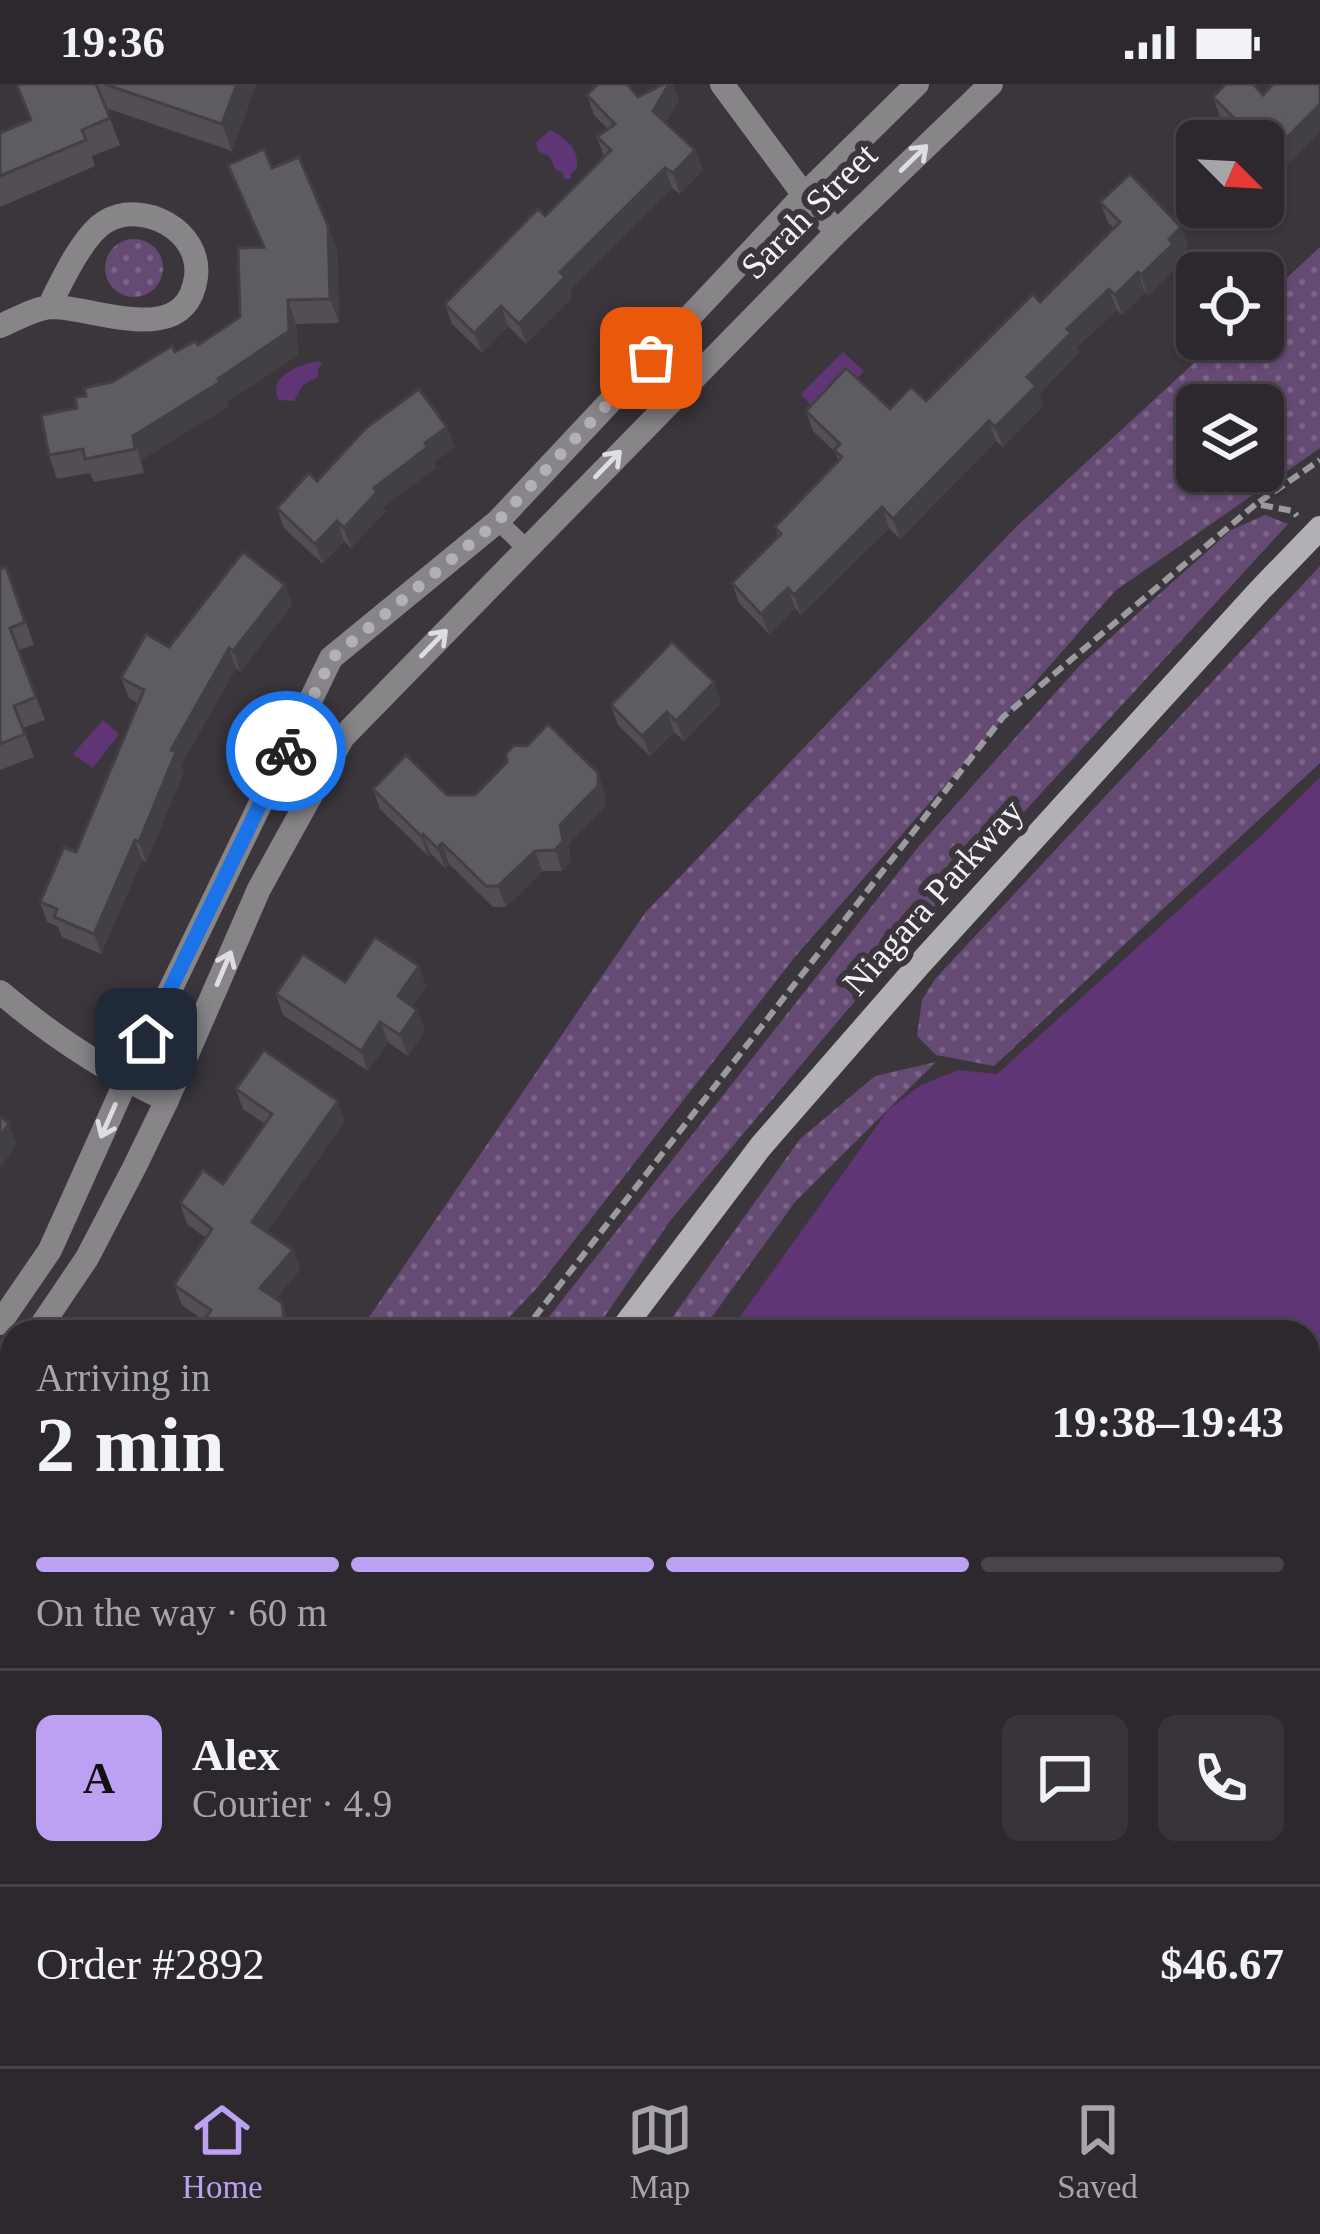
<!DOCTYPE html>
<meta charset="utf-8">
<style>
:root{--surface:#2c282d;--page:#383439;--text:#f1f3f6;--muted:#a6a6aa;--line:#484449;--accent:#bca0f2}
body{margin:0;font-family:"Times New Roman",serif;background:var(--page);color:var(--text);height:100vh;display:flex;flex-direction:column;font-size:45px;white-space:nowrap}
*{box-sizing:border-box;margin:0}
p{font-size:39px;color:var(--muted)}
.icon{flex:none;width:66px;height:66px;fill:none;stroke:currentColor;stroke-width:2;stroke-linecap:round;stroke-linejoin:round}
.map{position:relative;flex:1;overflow:hidden}
.details{position:absolute;left:0px;top:1236px;width:1320px;height:747px;display:flex;flex-direction:column;background:var(--surface);border-radius:36px 36px 0 0;box-shadow:0 3px 9px #0004,0 0 0 3px var(--line)}
.details>*{flex:none}
.needle{width:78px;rotate:114deg}
.tools{position:absolute;left:1176px;top:36px;display:grid;gap:24px}
.tools a{display:grid;place-items:center;width:108px;height:108px;border-radius:18px;background:var(--surface);box-shadow:0 3px 9px #0004,0 0 0 3px var(--line);font-size:60px}
.pin{position:absolute;display:grid;place-items:center;width:102px;height:102px;color:#fff;margin:-51px;border-radius:24px;box-shadow:0 6px 18px #0006}
.courier{position:absolute;display:grid;place-items:center;width:120px;height:120px;margin:-60px;border:9px solid #1a73e8;border-radius:50%;background:#fff;color:#222;box-shadow:0 3px 15px #0007}
.headline em{font-style:normal;font-weight:700}
.headline div{display:flex;flex-direction:column-reverse}
.headline{display:flex;align-items:center;justify-content:space-between;height:204px;padding:0 36px}
h1{font-size:78px;font-weight:700;line-height:90px}
.bar{display:grid;grid-template-columns:repeat(4,1fr);gap:18px 12px;align-content:center;height:144px;padding:0 36px}
.bar i{height:15px;border-radius:9px;background:var(--line)}
.bar .active{background:var(--accent)}
.bar p{grid-column:span 4}
.line{display:flex;align-items:center;gap:30px;padding:0 36px;border-top:3px solid var(--line)}
.line div{flex:1}
.round{display:grid;place-items:center;flex:none;width:126px;height:126px;border-radius:18px;background:var(--page)}
.status{display:flex;justify-content:space-between;align-items:center;height:84px;padding:0 60px;background:var(--surface);direction:ltr}
.status svg{height:33px;fill:currentColor}
.tabs{display:flex;justify-content:space-around;align-items:center;height:168px;border-top:3px solid var(--line);background:var(--surface);font-size:33px;color:var(--muted)}
.tabs a{display:grid;justify-items:center;gap:6px}
.tabs .active{color:var(--accent)}
.map>svg:first-child{display:block}
.grass{fill:url(#grass-dots);fill-rule:evenodd}
.water{fill:#5f3576}
.lines{fill:none;stroke-linecap:round;stroke-linejoin:round}
.path{stroke:#9d9a9f;stroke-width:6;stroke-dasharray:12 6;stroke-linecap:butt}
.lane{stroke:#878588;stroke-width:18}
.street{stroke:#878588;stroke-width:24}
.secondary{stroke:#b3b0b5;stroke-width:24}
.wall{fill:#524e54}
.shaded-wall{fill:#424045}
.building{fill:#5f5b62;stroke:#424045;stroke-width:3}
.oneway{stroke:#dfdde1}
.done{stroke:#b4b1b6;stroke-width:12;stroke-dasharray:0 21.6}
.route{stroke:#1a73e8;stroke-width:15}
.labels{text-anchor:middle;dominant-baseline:central;stroke-width:12;stroke-linejoin:round;paint-order:stroke}
.street-label{font-size:36px;fill:#f5f3f7;stroke:#3a363c}
</style>
<div class="status"><b>19:36</b><svg viewBox="0 0 49 12"><path d="M0 12V9h3v3zM5 12V6h3v6zM10 12V3h3v9zM15 12V0h3v12zM26 1h20v11H26zM47 4h2v5h-2z"/></svg></div>
<div class="map">
<svg width="1320" height="1982" viewBox="0 0 1320 1982">
<defs>
<pattern id="grass-dots" width="8" height="8" patternUnits="userSpaceOnUse" patternTransform="scale(3)"><rect width="8" height="8" fill="#654a74"/><path d="M2 2h.1M6 6h.1" fill="none" stroke="#7c6589" stroke-width="1.8" stroke-linecap="round"/></pattern>
</defs>
<rect width="100%" height="100%" fill="#3a363c"/>
<g class="grass">
<circle cx="134" cy="184" r="29"/>
<path d="M 1320,163 L 1320,364 L 1115,507 L 794,874 L 538,1203 L 495,1248 L 359,1248 L 645,829 L 1016,443 L 1220,255 L 1263,255 L 1263,216 ZM 1263,321 L 1263,387 L 1197,387 L 1197,321 Z"/>
<path d="M 1265,431 L 1288,440 L 979,777 L 843,931 L 670,1137 L 594,1248 L 537,1248 L 919,762 L 1080,581 L 1231,446 Z"/>
<path d="M 1320,482 L 1320,679 L 994,982 L 936,971 L 917,952 L 922,916 L 935,895 Z"/>
<path d="M 936,978 L 795,1118 L 701,1248 L 662,1248 L 800,1055 L 875,992 Z"/>
<path d="M 12,1757 L 12,1971 L 39,1971 L 36,1982 L 0,1982 L 0,1775 Z"/>
</g>
<g class="water">
<path d="M 550,46 C 567,55 579,64 577,84 L 571,90 L 571,95 L 564,95 L 563,89 L 555,85 L 550,73 L 538,67 L 536,59 Z"/>
<path d="M 843,268 L 864,287 L 821,333 L 801,310 Z"/>
<path d="M 319,277 L 322,281 L 318,285 L 318,293 L 303,301 L 294,317 L 279,316 C 266,293 300,280 319,277 Z"/>
<path d="M 103,636 L 119,650 L 93,684 L 73,670 Z"/>
<path d="M 1320,693 L 1320,1982 L 258,1982 L 265,1971 L 1308,1971 L 1308,1248 L 729,1248 L 888,1026 L 921,1001 L 958,986 L 997,990 L 1264,749 Z"/>
</g>
<g class="lines">
<g class="path">
<path d="M 1259,418 L 1320,376"/>
<path d="M 523,1248 L 1003,633 L 1256,420 L 1293,427 L 1297,432"/>
<path d="M 55,1982 L 59,1971"/>
</g>
<path class="lane" d="M 498,437 L 526,464"/>
<g class="street">
<path d="M 722,0 L 804,111 L 837,148"/>
<path d="M 0,242 C 15,236 36,223 53,223 C 98,224 186,265 196,193 C 202,147 143,115 105,138 C 83,151 60,200 49,223"/>
<path d="M 0,908 C 51,951 107,988 167,1016"/>
<path d="M 0,1239 L 50,1166 L 126,997 L 331,574 L 498,437 L 804,111 L 917,0"/>
<path d="M 37,1248 L 87,1174 L 134,1084 L 167,1016 L 259,805 L 343,653 L 837,148 L 991,0"/>
<path d="M 0,1302 L 12,1284"/>
</g>
<g class="secondary">
<path d="M 620,1248 L 761,1062 L 918,882 L 1260,506 L 1320,444"/>
<path d="M 132,1982 L 139,1971"/>
</g>
</g>
<g class="wall">
<path d="M 21,0 L 256,0 L 232,67 L 106,24 L 120,61 L 92,72 L 95,82 L 0,123 L 0,49 L 30,36 L 17,2 Z"/>
<path d="M 664,0 L 673,0 L 679,17 L 665,38 L 695,66 L 703,86 L 680,110 L 672,104 L 570,205 L 572,213 L 526,260 L 508,242 L 482,269 L 452,240 L 445,220 L 545,132 L 604,73 L 597,53 L 608,45 L 594,31 L 587,11 L 638,13 Z"/>
<path d="M 1320,0 L 1320,48 L 1263,105 L 1263,57 L 1228,42 L 1220,33 L 1213,13 L 1263,11 Z"/>
<path d="M 228,81 L 272,84 L 328,142 L 337,165 L 339,239 L 296,240 L 298,271 L 227,318 L 229,322 L 141,376 L 144,389 L 94,398 L 90,389 L 57,395 L 49,371 L 86,312 L 175,268 L 198,261 L 240,233 L 263,163 Z"/>
<path d="M 1100,118 L 1181,143 L 1188,163 L 1178,173 L 1180,180 L 1148,212 L 1145,208 L 1122,231 L 1117,226 L 1077,263 L 1079,269 L 1039,310 L 1043,322 L 1003,363 L 996,357 L 900,455 L 889,444 L 801,531 L 795,524 L 769,550 L 739,519 L 732,499 L 778,453 L 775,443 L 838,376 L 835,368 L 813,347 L 806,327 L 890,325 L 926,317 L 1040,218 L 1114,145 L 1108,138 Z"/>
<path d="M 447,343 L 455,363 L 434,378 L 436,384 L 383,423 L 385,428 L 351,464 L 344,457 L 323,480 L 284,444 L 277,424 L 317,397 Z"/>
<path d="M 6,483 L 34,561 L 18,566 L 45,636 L 23,644 L 34,673 L 0,686 L 0,485 Z"/>
<path d="M 285,501 L 292,521 L 240,588 L 236,584 L 181,681 L 184,688 L 146,778 L 142,776 L 101,870 L 62,853 L 58,843 L 47,838 L 40,818 L 76,768 L 138,619 L 129,614 L 121,594 L 169,563 Z"/>
<path d="M 721,619 L 684,657 L 674,648 L 650,672 L 618,641 L 611,621 Z"/>
<path d="M 373,705 L 447,711 L 605,709 L 605,722 L 568,761 L 571,777 L 562,787 L 542,787 L 506,823 L 493,823 L 449,780 L 445,784 L 431,770 L 428,772 L 380,725 Z"/>
<path d="M 345,898 L 426,902 L 412,922 L 425,946 L 408,972 L 388,958 L 368,987 L 283,931 L 276,910 Z"/>
<path d="M 236,1005 L 345,1037 L 267,1148 L 293,1166 L 300,1186 L 275,1215 L 289,1240 L 291,1248 L 197,1248 L 204,1237 L 182,1221 L 174,1201 L 206,1154 L 187,1140 L 180,1119 L 223,1100 L 265,1040 L 243,1025 Z"/>
</g>
<g class="shaded-wall">
<path d="M 237,0 L 256,0 L 232,67 L 222,40 Z"/>
<path d="M 669,0 L 673,0 L 679,17 L 660,47 L 653,27 Z"/>
<path d="M 1320,20 L 1320,48 L 1263,105 L 1263,78 Z"/>
<path d="M 695,66 L 703,86 L 680,110 L 673,89 Z"/>
<path d="M 665,84 L 672,104 L 570,205 L 572,213 L 526,260 L 519,240 L 560,188 Z"/>
<path d="M 1232,123 L 1245,123 L 1235,132 Z"/>
<path d="M 328,142 L 337,165 L 339,239 L 330,215 Z"/>
<path d="M 1181,143 L 1188,163 L 1178,173 L 1180,180 L 1148,212 L 1141,191 L 1169,155 Z"/>
<path d="M 1138,188 L 1145,208 L 1122,231 L 1115,211 Z"/>
<path d="M 1109,205 L 1117,226 L 1077,263 L 1079,269 L 1039,310 L 1043,322 L 1003,363 L 995,343 L 1027,293 L 1067,245 Z"/>
<path d="M 288,216 L 296,240 L 298,271 L 227,318 L 229,322 L 141,376 L 144,389 L 133,352 L 218,295 Z"/>
<path d="M 501,222 L 508,242 L 482,269 L 474,249 Z"/>
<path d="M 989,337 L 996,357 L 900,455 L 893,435 Z"/>
<path d="M 447,343 L 455,363 L 434,378 L 436,384 L 383,423 L 385,428 L 351,464 L 344,444 L 374,404 L 425,359 Z"/>
<path d="M 882,423 L 889,444 L 801,531 L 794,511 Z"/>
<path d="M 337,437 L 344,457 L 323,480 L 315,460 Z"/>
<path d="M 285,501 L 292,521 L 240,588 L 233,567 Z"/>
<path d="M 788,504 L 795,524 L 769,550 L 761,530 Z"/>
<path d="M 229,564 L 236,584 L 181,681 L 184,688 L 146,778 L 139,758 L 171,666 Z"/>
<path d="M 714,598 L 721,619 L 684,657 L 676,637 Z"/>
<path d="M 667,628 L 674,648 L 650,672 L 642,652 Z"/>
<path d="M 598,689 L 605,709 L 605,722 L 568,761 L 571,777 L 562,787 L 555,766 L 560,741 Z"/>
<path d="M 423,750 L 431,770 L 428,772 L 421,752 Z"/>
<path d="M 135,756 L 142,776 L 101,870 L 94,850 Z"/>
<path d="M 442,759 L 449,780 L 445,784 L 437,764 Z"/>
<path d="M 535,767 L 542,787 L 506,823 L 498,802 Z"/>
<path d="M 419,882 L 426,902 L 405,933 L 398,912 Z"/>
<path d="M 417,926 L 425,946 L 408,972 L 400,951 Z"/>
<path d="M 380,938 L 388,958 L 368,987 L 361,967 Z"/>
<path d="M 338,1017 L 345,1037 L 260,1158 L 252,1138 Z"/>
<path d="M 9,1039 L 17,1060 L 0,1084 L 0,1053 Z"/>
<path d="M 293,1166 L 300,1186 L 267,1224 L 260,1204 Z"/>
<path d="M 282,1219 L 289,1240 L 291,1248 L 276,1248 Z"/>
<path d="M 12,1543 L 12,1573 L 0,1590 L 0,1560 Z"/>
<path d="M 12,1639 L 12,1669 L 0,1687 L 0,1656 Z"/>
</g>
<g class="building">
<path d="M 21,0 L 96,0 L 110,34 L 82,46 L 86,56 L 0,92 L 0,49 L 31,36 L 17,2 Z"/>
<path d="M 104,0 L 237,0 L 222,40 Z"/>
<path d="M 598,0 L 627,0 L 638,13 L 664,0 L 669,0 L 653,27 L 695,66 L 673,89 L 665,84 L 560,188 L 565,193 L 519,240 L 501,222 L 474,249 L 445,220 L 538,125 L 545,132 L 611,66 L 597,53 L 615,40 L 587,11 Z"/>
<path d="M 1226,0 L 1253,0 L 1263,11 L 1273,0 L 1320,0 L 1320,20 L 1263,78 L 1263,57 L 1213,57 L 1235,35 L 1213,13 Z"/>
<path d="M 264,65 L 272,84 L 299,73 L 328,142 L 330,215 L 288,216 L 289,247 L 218,295 L 220,298 L 133,352 L 135,365 L 85,375 L 83,365 L 49,371 L 41,331 L 77,324 L 75,313 L 86,312 L 84,304 L 112,298 L 172,262 L 175,268 L 195,257 L 198,261 L 240,233 L 238,164 L 264,163 L 228,81 Z"/>
<path d="M 1130,90 L 1181,143 L 1169,155 L 1173,160 L 1141,191 L 1138,188 L 1115,211 L 1109,205 L 1067,245 L 1071,249 L 1027,293 L 1036,302 L 995,343 L 989,337 L 893,435 L 882,423 L 794,511 L 788,504 L 761,530 L 732,499 L 781,450 L 775,443 L 842,373 L 834,366 L 840,360 L 806,327 L 846,284 L 890,325 L 911,303 L 926,317 L 1033,210 L 1040,218 L 1120,138 L 1100,118 Z"/>
<path d="M 419,305 L 447,343 L 425,359 L 428,363 L 374,404 L 377,408 L 344,444 L 337,437 L 315,460 L 277,424 L 309,389 L 317,397 L 366,344 Z"/>
<path d="M 243,468 L 285,501 L 233,567 L 229,564 L 171,666 L 176,668 L 139,758 L 135,756 L 94,850 L 54,833 L 57,825 L 40,818 L 64,763 L 76,768 L 144,606 L 121,594 L 146,550 L 169,563 Z"/>
<path d="M 6,483 L 25,538 L 10,544 L 36,613 L 14,622 L 25,650 L 0,660 L 0,485 Z"/>
<path d="M 672,558 L 714,598 L 676,637 L 667,628 L 642,652 L 611,621 Z"/>
<path d="M 548,640 L 598,689 L 598,702 L 560,741 L 563,757 L 555,766 L 535,767 L 498,802 L 486,802 L 442,759 L 437,764 L 423,750 L 421,752 L 373,705 L 406,671 L 447,711 L 475,711 L 507,678 L 506,670 L 514,661 L 527,662 Z"/>
<path d="M 375,853 L 419,882 L 398,912 L 417,926 L 400,951 L 380,938 L 361,967 L 276,910 L 303,870 L 345,898 Z"/>
<path d="M 264,966 L 338,1017 L 252,1138 L 293,1166 L 260,1204 L 282,1219 L 284,1236 L 276,1248 L 197,1248 L 211,1226 L 174,1201 L 212,1145 L 180,1119 L 203,1086 L 223,1100 L 272,1030 L 236,1005 Z"/>
<path d="M 0,1033 L 9,1039 L 0,1053 Z"/>
<path d="M 12,1469 L 12,1543 L 0,1560 L 0,1486 Z"/>
<path d="M 0,1586 L 12,1594 L 12,1639 L 0,1656 Z"/>
</g>
<defs><path id="oneway-shaft" d="M-6 0H5M1.5-3L5.5 0L1.5 3" fill="none" stroke-width="1.6" stroke-linecap="round" stroke-linejoin="round" transform="scale(3)"/></defs>
<g class="oneway">
<use href="#oneway-shaft" transform="translate(914 74) rotate(-44)"/>
<use href="#oneway-shaft" transform="translate(608 380) rotate(-46)"/>
<use href="#oneway-shaft" transform="translate(434 559) rotate(-46)"/>
<use href="#oneway-shaft" transform="translate(224 884) rotate(-67)"/>
<use href="#oneway-shaft" transform="translate(108 1037) rotate(114)"/>
</g>
<g class="lines">
<path class="done" d="M 286,667 L 332,574 L 498,437 L 651,274"/>
<path class="route" d="M 146,955 L 286,667"/>
</g>
<g class="labels">
<g class="street-label">
<text transform="translate(809 127) rotate(-45)">Sarah Street</text>
<text transform="translate(933 813) rotate(-48)">Niagara Parkway</text>
</g>
</g>
</svg>
<div class="tools">
<a><svg class="needle" viewBox="-14 -14 28 28"><path d="M0-13l5 13h-10z" fill="#e53935"/><path d="M0 13l5-13h-10z" fill="#a6a6aa"/></svg></a>
<a><svg class="icon" aria-label="locate" viewBox="0 0 24 24"><circle cx="12" cy="12" r="6"/><path d="M12 2v4M12 18v4M2 12h4M18 12h4"/></svg></a>
<a><svg class="icon" aria-label="layers" viewBox="0 0 24 24"><path d="M12 4l9 5-9 5-9-5zM3 14l9 5 9-5"/></svg></a>
</div>
<div class="pin" style="left:651px;top:274px;background:#ea580c"><svg class="icon" aria-label="bag" viewBox="0 0 24 24"><path d="M5 8h14l-1 12H6zM9 8a3 3 0 0 1 6 0"/></svg></div>
<div class="pin" style="left:146px;top:955px;background:#1f2937"><svg class="icon" aria-label="home" viewBox="0 0 24 24"><path d="M3 11l9-7 9 7M6 9v11h12V9"/></svg></div>
<div class="courier" style="left:286px;top:667px"><svg class="icon" aria-label="bike" viewBox="0 0 24 24"><circle cx="6" cy="16" r="4"/><circle cx="18" cy="16" r="4"/><path d="M6 16l4-8h5l3 8M10 8l3 8H6M13 5h3"/></svg></div>
<section class="details">
<div class="headline"><div><h1>2 min</h1><p>Arriving in</p></div><em>19:38–19:43</em></div>
<div class="bar"><i class="active"></i><i class="active"></i><i class="active"></i><i></i><p>On the way · 60 m</p></div>
<div class="line" style="height:216px"><b class="round" style="background:var(--accent);color:#111">A</b><div><b>Alex</b><p>Courier · 4.9</p></div><a class="round"><svg class="icon" aria-label="chat" viewBox="0 0 24 24"><path d="M4 5h16v11H9l-5 4z"/></svg></a><a class="round"><svg class="icon" aria-label="phone" viewBox="0 0 24 24"><path d="M5 4h4l2 5-3 2q2 4 5 5l2-3 5 2v4C11 20 4 13 5 4z"/></svg></a></div>
<div class="line" style="height:156px"><div>Order #2892</div><b>$46.67</b></div>
</section>
</div>
<nav class="tabs">
<a class="active"><svg class="icon" aria-label="home" viewBox="0 0 24 24"><path d="M3 11l9-7 9 7M6 9v11h12V9"/></svg>Home</a>
<a><svg class="icon" aria-label="map" viewBox="0 0 24 24"><path d="M3 6l6-2 6 2 6-2v14l-6 2-6-2-6 2zM9 4v14M15 6v14"/></svg>Map</a>
<a><svg class="icon" aria-label="saved" viewBox="0 0 24 24"><path d="M7 4h10v16l-5-4-5 4z"/></svg>Saved</a>
</nav>
